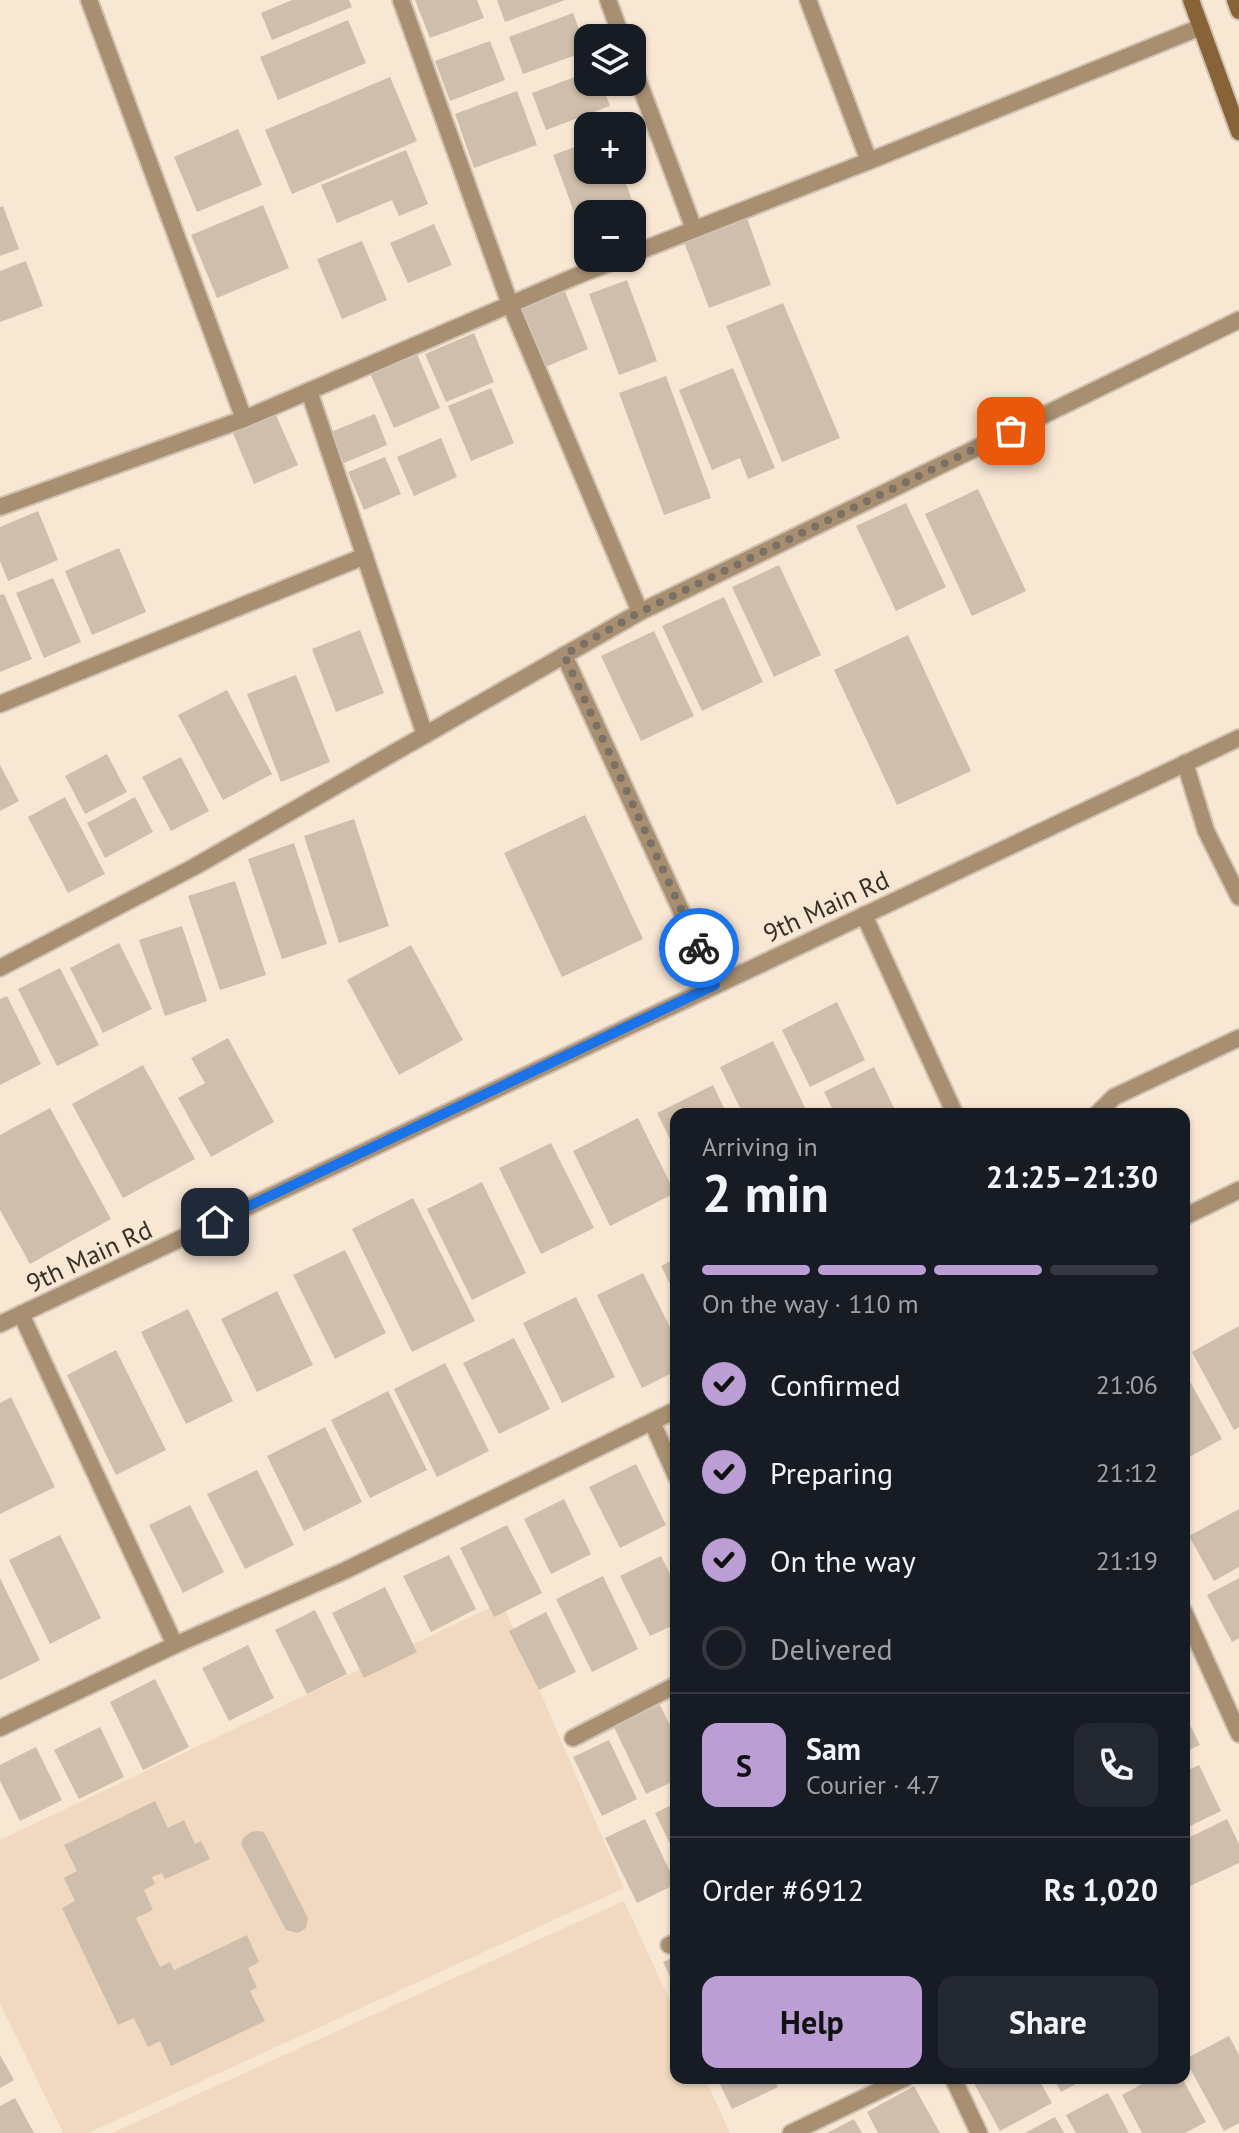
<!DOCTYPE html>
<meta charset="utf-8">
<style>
:root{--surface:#171b24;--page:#242831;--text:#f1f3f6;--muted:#9ea1a6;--line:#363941;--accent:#ba9ed4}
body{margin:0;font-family:"PT Sans",sans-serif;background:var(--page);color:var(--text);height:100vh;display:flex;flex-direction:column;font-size:30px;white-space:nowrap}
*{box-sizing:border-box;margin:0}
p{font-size:26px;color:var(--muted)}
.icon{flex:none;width:44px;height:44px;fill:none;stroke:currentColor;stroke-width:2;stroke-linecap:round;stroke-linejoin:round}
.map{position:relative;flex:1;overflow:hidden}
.sheet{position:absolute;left:670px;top:1108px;width:520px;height:976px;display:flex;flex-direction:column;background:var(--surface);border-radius:16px;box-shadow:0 2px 6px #0004}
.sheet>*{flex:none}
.tools{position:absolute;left:574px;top:24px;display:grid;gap:16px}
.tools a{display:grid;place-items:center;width:72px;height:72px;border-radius:16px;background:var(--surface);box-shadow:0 2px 6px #0004;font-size:40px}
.pin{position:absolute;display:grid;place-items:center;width:68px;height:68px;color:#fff;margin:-34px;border-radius:16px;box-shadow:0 4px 12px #0006}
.courier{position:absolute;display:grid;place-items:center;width:80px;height:80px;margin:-40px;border:6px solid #1a73e8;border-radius:50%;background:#fff;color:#222;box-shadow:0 2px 10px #0007}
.head em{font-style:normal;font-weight:700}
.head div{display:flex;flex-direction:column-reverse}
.head{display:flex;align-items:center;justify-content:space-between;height:136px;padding:0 32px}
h1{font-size:52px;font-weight:700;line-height:60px}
.bar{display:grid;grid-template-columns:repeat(4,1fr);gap:12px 8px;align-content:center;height:96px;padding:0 32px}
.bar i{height:10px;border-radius:6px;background:var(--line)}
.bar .current{background:var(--accent)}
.bar p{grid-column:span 4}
.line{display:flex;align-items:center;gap:20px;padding:0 32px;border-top:2px solid var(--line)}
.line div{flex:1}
.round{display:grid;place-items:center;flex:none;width:84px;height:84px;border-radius:16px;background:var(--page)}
ol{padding:0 32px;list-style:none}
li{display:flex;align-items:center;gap:24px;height:88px}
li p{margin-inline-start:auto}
li .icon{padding:8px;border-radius:50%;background:var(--accent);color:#111;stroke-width:4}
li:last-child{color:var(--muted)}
li i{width:44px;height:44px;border:4px solid var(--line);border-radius:50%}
.action{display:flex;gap:16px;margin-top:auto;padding:16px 32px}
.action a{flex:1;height:92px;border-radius:16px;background:var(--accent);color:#111;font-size:32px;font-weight:700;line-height:92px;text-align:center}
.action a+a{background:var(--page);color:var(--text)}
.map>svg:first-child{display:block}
.built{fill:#f0d9c0}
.building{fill:#cfbeab}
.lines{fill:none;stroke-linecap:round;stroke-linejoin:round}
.minor-casing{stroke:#d1c2b1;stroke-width:20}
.secondary-casing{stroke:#d1c2b1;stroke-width:20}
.minor{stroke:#a88f72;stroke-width:16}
.secondary{stroke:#886337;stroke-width:16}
.done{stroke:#7a7064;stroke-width:8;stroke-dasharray:0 14.4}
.route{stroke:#1a73e8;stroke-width:10}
.labels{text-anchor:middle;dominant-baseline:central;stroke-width:6;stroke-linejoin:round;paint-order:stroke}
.street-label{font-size:26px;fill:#363028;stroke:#f8e7d3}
</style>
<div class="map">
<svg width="1239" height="2133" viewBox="0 0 1239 2133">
<rect width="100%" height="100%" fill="#f8e7d3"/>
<g class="built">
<path d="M 502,1602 L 624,1888 L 88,2133 L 63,2133 L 0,2003 L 0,1840 Z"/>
<path d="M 624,1901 L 676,2014 L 676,2078 L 705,2078 L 730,2133 L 112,2133 Z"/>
</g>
<g class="building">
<path d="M 292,0 L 349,0 L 352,7 L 272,40 L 261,13 Z"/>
<path d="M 415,0 L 477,0 L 484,18 L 430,38 Z"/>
<path d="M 497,0 L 565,0 L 505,22 Z"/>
<path d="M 573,13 L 587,51 L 523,74 L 509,37 Z"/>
<path d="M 348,20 L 366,63 L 278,100 L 260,57 Z"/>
<path d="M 490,41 L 505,80 L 450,101 L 435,61 Z"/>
<path d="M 588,72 L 588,82 L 601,82 L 610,106 L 546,130 L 532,93 Z"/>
<path d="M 390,77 L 417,141 L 292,194 L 265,130 Z"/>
<path d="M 517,91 L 537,145 L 474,168 L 455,114 Z"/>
<path d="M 238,129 L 262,185 L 197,212 L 174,157 Z"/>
<path d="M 588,142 L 588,170 L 621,170 L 632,200 L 593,214 L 588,214 L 588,216 L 577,220 L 553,155 Z"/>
<path d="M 406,150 L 428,204 L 399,216 L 392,200 L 337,223 L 321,185 Z"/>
<path d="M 263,205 L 289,268 L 217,298 L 191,235 Z"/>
<path d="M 3,206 L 19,249 L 0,256 L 0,207 Z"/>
<path d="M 747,218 L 771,285 L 709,308 L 684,242 Z"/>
<path d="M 434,224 L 452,265 L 408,283 L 390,243 Z"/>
<path d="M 362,241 L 387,300 L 342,319 L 317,259 Z"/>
<path d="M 26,261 L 43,306 L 0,322 L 0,271 Z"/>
<path d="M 627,280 L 657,361 L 619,375 L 589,294 Z"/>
<path d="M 564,289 L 588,349 L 543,368 L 518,308 Z"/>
<path d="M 783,303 L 840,438 L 782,462 L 726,326 Z"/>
<path d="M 474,333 L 494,382 L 446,402 L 425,354 Z"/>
<path d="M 417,354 L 440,408 L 394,428 L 370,373 Z"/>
<path d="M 733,368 L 775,468 L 748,479 L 740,458 L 712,470 L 679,390 Z"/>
<path d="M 666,376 L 711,498 L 664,515 L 619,393 Z"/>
<path d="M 491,388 L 514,443 L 471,461 L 448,406 Z"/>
<path d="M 375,414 L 387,445 L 344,463 L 331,432 Z"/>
<path d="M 276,415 L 298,465 L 254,484 L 233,433 Z"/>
<path d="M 441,438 L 457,477 L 414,496 L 397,457 Z"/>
<path d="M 385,457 L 401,494 L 364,510 L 348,472 Z"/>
<path d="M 978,489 L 1026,591 L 972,616 L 925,514 Z"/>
<path d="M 906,503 L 946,587 L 896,611 L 856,526 Z"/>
<path d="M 38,511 L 58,560 L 8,581 L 0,561 L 0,527 Z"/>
<path d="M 119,548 L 146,612 L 92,635 L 65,571 Z"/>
<path d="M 779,565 L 821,655 L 774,677 L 732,587 Z"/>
<path d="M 53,578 L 81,642 L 44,658 L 16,593 Z"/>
<path d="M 4,594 L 32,659 L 0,672 L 0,595 Z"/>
<path d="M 724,597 L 763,682 L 702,711 L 662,626 Z"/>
<path d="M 360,630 L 384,693 L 336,712 L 312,649 Z"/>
<path d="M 654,631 L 694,716 L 641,741 L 601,656 Z"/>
<path d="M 908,635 L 971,771 L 897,805 L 834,670 Z"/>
<path d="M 296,675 L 330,762 L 281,782 L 247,694 Z"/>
<path d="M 227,690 L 272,774 L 223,800 L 178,715 Z"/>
<path d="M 107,754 L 127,792 L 85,814 L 65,776 Z"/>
<path d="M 181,757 L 209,811 L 171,831 L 142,777 Z"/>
<path d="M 0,765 L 19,801 L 0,811 Z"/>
<path d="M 65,797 L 105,874 L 68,893 L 28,817 Z"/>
<path d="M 135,797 L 153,832 L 105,858 L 87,823 Z"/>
<path d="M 585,815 L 643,939 L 562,977 L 504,853 Z"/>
<path d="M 354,819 L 389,926 L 339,943 L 304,836 Z"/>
<path d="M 294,843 L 327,944 L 282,959 L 248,859 Z"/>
<path d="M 235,881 L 266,975 L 220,990 L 188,896 Z"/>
<path d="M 182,926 L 207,1001 L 165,1016 L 139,940 Z"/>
<path d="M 119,943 L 152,1009 L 103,1033 L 70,968 Z"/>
<path d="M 411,945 L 463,1040 L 399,1075 L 347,980 Z"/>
<path d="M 60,968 L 99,1045 L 57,1066 L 18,989 Z"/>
<path d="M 7,996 L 41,1064 L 0,1085 L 0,999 Z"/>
<path d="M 837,1002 L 865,1060 L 810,1087 L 782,1030 Z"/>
<path d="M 228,1038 L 274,1122 L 211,1157 L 178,1098 L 205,1083 L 191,1058 Z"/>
<path d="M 773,1041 L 808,1114 L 743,1114 L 720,1067 Z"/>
<path d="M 143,1065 L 195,1159 L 123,1198 L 72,1104 Z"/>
<path d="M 874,1067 L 897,1114 L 835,1114 L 824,1092 Z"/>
<path d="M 713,1085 L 727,1114 L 676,1114 L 676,1151 L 657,1113 Z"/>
<path d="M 50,1108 L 111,1219 L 30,1264 L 0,1210 L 0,1135 Z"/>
<path d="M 638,1118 L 675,1193 L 610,1226 L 573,1151 Z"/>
<path d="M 551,1143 L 594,1228 L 541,1254 L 499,1168 Z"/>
<path d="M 482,1182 L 526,1273 L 472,1300 L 427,1209 Z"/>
<path d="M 413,1198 L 475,1321 L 412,1352 L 352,1229 Z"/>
<path d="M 345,1250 L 386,1333 L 335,1359 L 293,1275 Z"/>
<path d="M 676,1258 L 676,1296 L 661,1266 Z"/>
<path d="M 643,1273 L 676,1339 L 676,1371 L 642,1388 L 597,1295 Z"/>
<path d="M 277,1291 L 313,1365 L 257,1392 L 221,1319 Z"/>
<path d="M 576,1297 L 615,1377 L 562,1403 L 523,1323 Z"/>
<path d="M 188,1309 L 233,1401 L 186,1424 L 141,1332 Z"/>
<path d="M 1239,1326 L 1239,1427 L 1234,1430 L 1192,1352 Z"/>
<path d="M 514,1338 L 550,1409 L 499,1434 L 463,1363 Z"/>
<path d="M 116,1350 L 166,1450 L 116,1475 L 67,1375 Z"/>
<path d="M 445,1363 L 489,1451 L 437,1477 L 394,1389 Z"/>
<path d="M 1184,1371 L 1222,1439 L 1184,1460 Z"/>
<path d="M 388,1391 L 427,1470 L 370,1498 L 331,1420 Z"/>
<path d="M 11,1397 L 55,1487 L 0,1514 L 0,1403 Z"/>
<path d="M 325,1427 L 362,1502 L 304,1531 L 267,1456 Z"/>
<path d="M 636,1464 L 666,1525 L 620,1548 L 589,1487 Z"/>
<path d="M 257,1470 L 294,1545 L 245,1569 L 207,1494 Z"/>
<path d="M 564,1499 L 591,1554 L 551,1574 L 524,1519 Z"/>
<path d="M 190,1505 L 224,1572 L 183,1593 L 149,1525 Z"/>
<path d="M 1239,1509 L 1239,1567 L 1214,1581 L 1189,1536 Z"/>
<path d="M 507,1525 L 542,1593 L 494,1617 L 460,1548 Z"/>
<path d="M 60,1535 L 101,1618 L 50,1644 L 9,1560 Z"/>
<path d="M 449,1555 L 476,1609 L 431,1632 L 403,1576 Z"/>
<path d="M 661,1556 L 676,1586 L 676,1624 L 650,1636 L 620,1576 Z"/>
<path d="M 603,1576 L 638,1649 L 592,1672 L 556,1599 Z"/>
<path d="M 0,1578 L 40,1660 L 0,1680 Z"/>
<path d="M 1239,1578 L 1239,1638 L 1232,1642 L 1207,1595 Z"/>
<path d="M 385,1587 L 417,1652 L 364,1678 L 332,1613 Z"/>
<path d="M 315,1610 L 347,1674 L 307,1694 L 275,1630 Z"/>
<path d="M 546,1612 L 576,1672 L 539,1690 L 509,1631 Z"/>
<path d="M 248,1645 L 274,1698 L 229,1721 L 202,1668 Z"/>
<path d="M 155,1679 L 189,1747 L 143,1770 L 110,1702 Z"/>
<path d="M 660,1705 L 676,1737 L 676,1780 L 646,1794 L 614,1727 Z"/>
<path d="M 1184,1713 L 1200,1745 L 1184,1752 Z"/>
<path d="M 100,1727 L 124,1777 L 79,1799 L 54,1750 Z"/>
<path d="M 609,1740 L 637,1799 L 602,1816 L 573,1757 Z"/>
<path d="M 36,1747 L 62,1800 L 20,1821 L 0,1781 L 0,1765 Z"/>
<path d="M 1199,1765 L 1221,1811 L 1184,1829 L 1184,1772 Z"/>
<path d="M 155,1801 L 168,1828 L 184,1820 L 195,1844 L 201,1841 L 210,1859 L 165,1879 L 162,1873 L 152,1877 L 155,1884 L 144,1890 L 153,1910 L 136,1918 L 160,1967 L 170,1962 L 174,1970 L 247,1935 L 259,1962 L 248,1968 L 257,1988 L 250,1991 L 265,2021 L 171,2066 L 160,2041 L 148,2047 L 134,2018 L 118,2025 L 62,1908 L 75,1901 L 64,1878 L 77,1871 L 64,1845 Z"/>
<path d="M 676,1803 L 676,1856 L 655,1813 Z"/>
<path d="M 645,1819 L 676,1884 L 637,1903 L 605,1838 Z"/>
<path d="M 1227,1819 L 1239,1844 L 1239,1863 L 1188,1887 L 1184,1880 L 1184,1840 Z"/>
<path d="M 257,1831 L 264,1832 L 308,1918 L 306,1928 L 298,1933 L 286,1930 L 241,1844 L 243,1838 L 251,1832 Z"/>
<path d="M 676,1956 L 676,1989 L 663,1962 Z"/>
<path d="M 1229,2036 L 1239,2055 L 1239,2123 L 1224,2131 L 1185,2059 Z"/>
<path d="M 0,2055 L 14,2080 L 0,2088 Z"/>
<path d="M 717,2078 L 773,2078 L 778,2087 L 732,2109 Z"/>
<path d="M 971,2078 L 1038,2078 L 1052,2103 L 1000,2131 Z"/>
<path d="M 1054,2078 L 1087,2078 L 1061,2092 Z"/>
<path d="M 1153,2078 L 1182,2078 L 1206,2122 L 1185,2133 L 1142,2133 L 1122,2095 Z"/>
<path d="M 914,2086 L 940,2133 L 878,2133 L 867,2112 Z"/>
<path d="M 1108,2093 L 1129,2133 L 1076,2133 L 1066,2115 Z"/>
<path d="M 15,2098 L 34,2133 L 0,2133 L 0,2106 Z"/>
<path d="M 1055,2117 L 1064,2133 L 1025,2133 Z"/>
<path d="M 854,2119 L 862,2133 L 827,2133 Z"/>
</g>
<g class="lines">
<defs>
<g id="minor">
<path d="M 89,0 L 244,419"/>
<path d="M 401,0 L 510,304 L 640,612"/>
<path d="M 608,0 L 622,38"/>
<path d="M 808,0 L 869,161"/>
<path d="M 632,64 L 694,229"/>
<path d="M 632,254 L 869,161 L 1201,27"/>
<path d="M 309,391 L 425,735"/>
<path d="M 0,507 L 244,419 L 574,277 L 622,258"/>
<path d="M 564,655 L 715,985"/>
<path d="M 0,704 L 365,556"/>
<path d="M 1185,763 L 1206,831 L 1239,897"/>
<path d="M 864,915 L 955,1114"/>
<path d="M 0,968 L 194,867 L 640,612 L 1239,320"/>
<path d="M 1097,1114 L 1114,1097 L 1239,1038"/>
<path d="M 1184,1217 L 1239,1190"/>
<path d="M 21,1314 L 175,1645"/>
<path d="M 0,1324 L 1239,738"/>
<path d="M 652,1422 L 676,1476"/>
<path d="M 1184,1612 L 1239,1734"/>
<path d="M 0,1728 L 175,1645 L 344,1571 L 676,1410"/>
<path d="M 573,1738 L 676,1685"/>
<path d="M 669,1945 L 676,1942"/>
<path d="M 953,2078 L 979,2133"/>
<path d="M 791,2133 L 905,2078"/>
</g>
<g id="secondary">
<path d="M 1191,0 L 1239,132"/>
<path d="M 1235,0 L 1239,11"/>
</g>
</defs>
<use href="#minor" class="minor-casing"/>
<use href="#secondary" class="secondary-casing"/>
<use href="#minor" class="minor"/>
<use href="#secondary" class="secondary"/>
</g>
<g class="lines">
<path class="done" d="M 699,948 L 564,655 L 640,612 L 1011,431"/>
<path class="route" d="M 215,1222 L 715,985 L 699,948"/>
</g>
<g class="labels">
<g class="street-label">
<text transform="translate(826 906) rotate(-25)">9th Main Rd</text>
<text transform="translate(89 1256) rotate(-25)">9th Main Rd</text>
</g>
</g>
</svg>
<div class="tools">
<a><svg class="icon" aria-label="layers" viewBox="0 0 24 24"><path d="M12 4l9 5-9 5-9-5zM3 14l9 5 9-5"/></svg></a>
<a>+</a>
<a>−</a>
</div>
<div class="pin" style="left:1011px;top:431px;background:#ea580c"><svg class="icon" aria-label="bag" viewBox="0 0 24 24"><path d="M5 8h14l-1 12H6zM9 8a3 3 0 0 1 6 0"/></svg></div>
<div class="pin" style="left:215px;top:1222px;background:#1f2937"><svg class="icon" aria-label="home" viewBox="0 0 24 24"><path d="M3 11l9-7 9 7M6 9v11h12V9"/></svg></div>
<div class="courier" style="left:699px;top:948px"><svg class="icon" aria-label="bike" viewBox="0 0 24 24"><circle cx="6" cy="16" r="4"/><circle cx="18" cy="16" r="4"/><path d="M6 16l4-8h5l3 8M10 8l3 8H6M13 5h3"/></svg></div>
<section class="sheet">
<div class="head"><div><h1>2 min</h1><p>Arriving in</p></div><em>21:25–21:30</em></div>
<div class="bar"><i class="current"></i><i class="current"></i><i class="current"></i><i></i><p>On the way · 110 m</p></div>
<ol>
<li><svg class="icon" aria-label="check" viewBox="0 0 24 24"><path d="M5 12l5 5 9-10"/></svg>Confirmed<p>21:06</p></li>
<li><svg class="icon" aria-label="check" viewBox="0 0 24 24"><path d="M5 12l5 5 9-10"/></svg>Preparing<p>21:12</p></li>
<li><svg class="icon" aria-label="check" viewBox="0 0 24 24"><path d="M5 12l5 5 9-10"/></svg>On the way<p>21:19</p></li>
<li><i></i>Delivered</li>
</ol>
<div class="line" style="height:144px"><b class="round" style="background:var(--accent);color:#111">S</b><div><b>Sam</b><p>Courier · 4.7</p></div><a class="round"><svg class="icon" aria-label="phone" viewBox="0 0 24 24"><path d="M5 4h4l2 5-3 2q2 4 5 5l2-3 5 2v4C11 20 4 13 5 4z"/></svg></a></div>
<div class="line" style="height:104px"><div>Order #6912</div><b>Rs 1,020</b></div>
<div class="action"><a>Help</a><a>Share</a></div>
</section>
</div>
